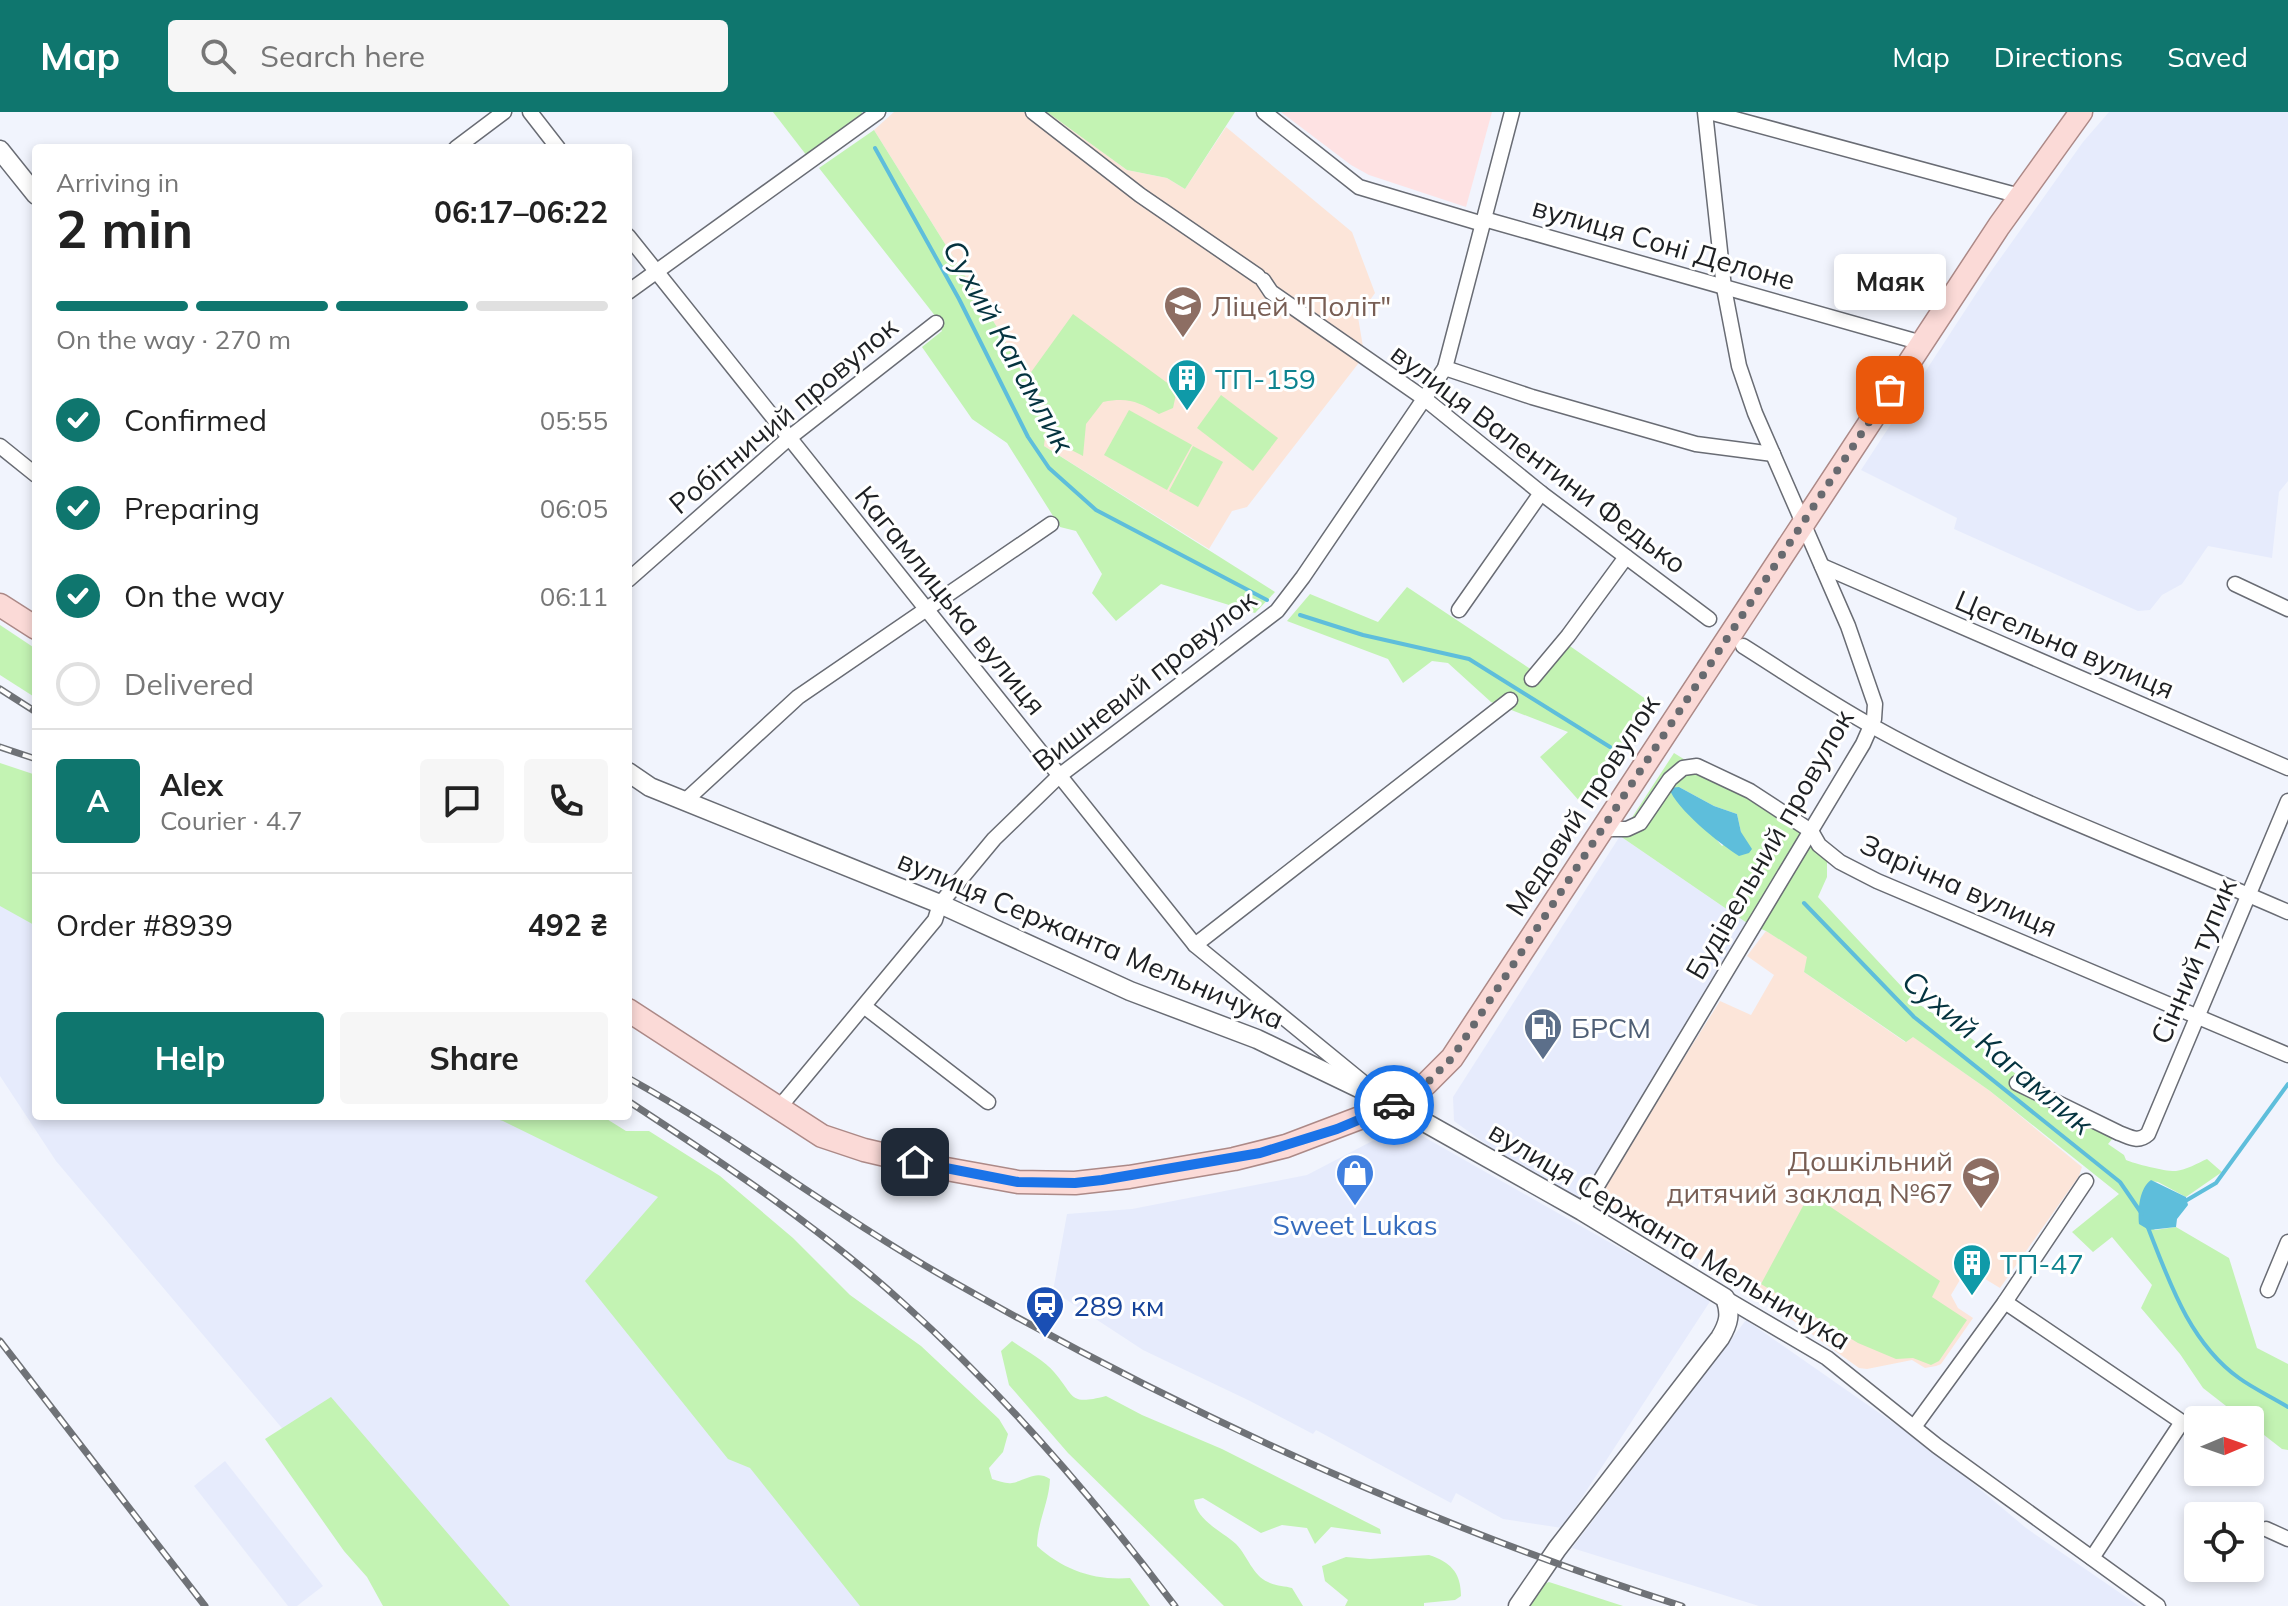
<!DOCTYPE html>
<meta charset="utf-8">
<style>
:root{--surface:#fff;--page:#f6f6f6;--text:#222;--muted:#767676;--line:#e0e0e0;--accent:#0f766e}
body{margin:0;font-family:Mulish,sans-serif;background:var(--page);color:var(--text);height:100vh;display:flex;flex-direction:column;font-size:30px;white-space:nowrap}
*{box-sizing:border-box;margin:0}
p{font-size:26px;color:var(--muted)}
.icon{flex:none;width:44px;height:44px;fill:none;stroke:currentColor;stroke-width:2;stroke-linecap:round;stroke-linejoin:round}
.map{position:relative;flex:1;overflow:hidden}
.panel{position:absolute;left:32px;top:32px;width:600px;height:976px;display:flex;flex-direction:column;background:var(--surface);border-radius:8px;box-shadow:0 4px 12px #0003}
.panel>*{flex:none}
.needle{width:52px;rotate:88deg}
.buttons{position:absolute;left:2184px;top:1294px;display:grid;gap:16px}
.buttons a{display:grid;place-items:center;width:80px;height:80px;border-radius:8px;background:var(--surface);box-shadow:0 4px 12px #0003;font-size:40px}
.pin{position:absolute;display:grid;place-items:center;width:68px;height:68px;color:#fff;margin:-34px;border-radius:16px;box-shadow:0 4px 12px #0006}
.courier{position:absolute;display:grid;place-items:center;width:80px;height:80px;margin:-40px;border:6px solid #1a73e8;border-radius:50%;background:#fff;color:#222;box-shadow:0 2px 10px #0007}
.bubble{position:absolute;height:56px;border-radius:8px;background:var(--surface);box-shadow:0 4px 12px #0003;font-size:26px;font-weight:700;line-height:56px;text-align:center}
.headline em{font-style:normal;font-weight:700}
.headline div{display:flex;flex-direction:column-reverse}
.headline{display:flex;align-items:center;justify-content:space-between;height:136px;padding:0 24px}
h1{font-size:52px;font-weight:700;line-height:60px}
.bar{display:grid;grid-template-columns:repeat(4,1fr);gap:12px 8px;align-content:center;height:96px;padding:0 24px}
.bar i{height:10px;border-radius:6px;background:var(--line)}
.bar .selected{background:var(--accent)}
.bar p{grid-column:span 4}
.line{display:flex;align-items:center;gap:20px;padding:0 24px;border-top:2px solid var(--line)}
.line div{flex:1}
.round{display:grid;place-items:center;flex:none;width:84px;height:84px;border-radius:8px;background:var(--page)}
ol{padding:0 24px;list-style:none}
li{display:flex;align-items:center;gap:24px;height:88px}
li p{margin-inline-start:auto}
li .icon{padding:8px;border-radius:50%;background:var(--accent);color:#fff;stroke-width:4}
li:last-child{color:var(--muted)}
li i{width:44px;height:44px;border:4px solid var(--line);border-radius:50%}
.cta{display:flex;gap:16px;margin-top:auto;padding:16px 24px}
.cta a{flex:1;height:92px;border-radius:8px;background:var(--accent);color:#fff;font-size:32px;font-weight:700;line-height:92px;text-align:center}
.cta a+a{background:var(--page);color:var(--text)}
header{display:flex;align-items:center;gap:48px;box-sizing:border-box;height:112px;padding:0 40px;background:var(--accent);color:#fff}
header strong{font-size:38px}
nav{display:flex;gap:44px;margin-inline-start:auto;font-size:28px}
.search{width:560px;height:72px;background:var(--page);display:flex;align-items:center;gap:20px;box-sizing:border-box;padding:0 28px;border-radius:8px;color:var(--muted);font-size:30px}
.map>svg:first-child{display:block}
.built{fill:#e6ebfc}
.education{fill:#fce5d9}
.medical{fill:#fee2e3}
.green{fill:#c3f3b3;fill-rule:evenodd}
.water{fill:#5ebedb}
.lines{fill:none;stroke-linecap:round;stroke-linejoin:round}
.stream{stroke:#5ebedb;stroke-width:4}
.minor-casing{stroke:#696c74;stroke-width:17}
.tertiary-casing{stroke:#696c74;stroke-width:21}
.primary-casing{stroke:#ac8987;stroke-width:25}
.minor{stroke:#fff;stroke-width:14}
.tertiary{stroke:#fff;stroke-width:18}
.primary{stroke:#fbdad7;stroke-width:22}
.rail-casing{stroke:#6f7277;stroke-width:7}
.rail{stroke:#fff;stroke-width:4;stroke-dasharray:12;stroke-linecap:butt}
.done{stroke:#686a6f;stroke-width:8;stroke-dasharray:0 14.4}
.route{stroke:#1a73e8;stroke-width:10}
.labels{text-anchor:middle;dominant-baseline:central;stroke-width:6;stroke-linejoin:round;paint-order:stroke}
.street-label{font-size:28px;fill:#1e2023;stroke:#fff}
.education-label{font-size:28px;fill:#785e54;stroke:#fff;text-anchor:start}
.culture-label{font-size:28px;fill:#0d838f;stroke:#fff;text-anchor:start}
.service-label{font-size:28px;fill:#4e5e75;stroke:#fff;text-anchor:start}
.shop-label{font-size:28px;fill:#366cbe;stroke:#fff}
.transit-label{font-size:28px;fill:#164399;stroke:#fff;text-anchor:start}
.water-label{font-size:30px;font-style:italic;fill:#04333f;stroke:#fff}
</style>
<header>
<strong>Map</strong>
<div class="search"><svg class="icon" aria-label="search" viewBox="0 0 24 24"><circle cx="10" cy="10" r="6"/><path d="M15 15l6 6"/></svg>Search here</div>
<nav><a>Map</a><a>Directions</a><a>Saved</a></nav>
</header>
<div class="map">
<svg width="2288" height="1494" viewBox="0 0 2288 1494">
<rect width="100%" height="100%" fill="#f1f4fd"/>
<g class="built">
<path d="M 2109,0 L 2288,0 L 2288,369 L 2279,380 L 2272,446 L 2208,434 L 2182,472 L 2162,483 L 2150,498 L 2138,499 L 1954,417 L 1957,406 L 1861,358 L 1987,165 L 2083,30 Z"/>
<path d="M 1620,724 L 1747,811 L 1580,1087 L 1494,1038 L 1454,1009 L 1453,985 Z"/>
<path d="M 0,754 L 36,762 L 36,1004 L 602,1004 L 1063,1494 L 428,1494 L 281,1315 L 56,1049 L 0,964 Z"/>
<path d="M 1403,1013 L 1711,1188 L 1562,1416 L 1503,1407 L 1456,1381 L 1451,1391 L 1316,1318 L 1313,1322 L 1250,1289 L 1143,1238 L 1053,1179 L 1067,1102 L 1132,1097 L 1307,1063 Z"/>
<path d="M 1746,1208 L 1908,1321 L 1956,1357 L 2026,1416 L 2139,1494 L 1759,1494 L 1572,1436 Z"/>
<path d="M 225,1349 L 323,1474 L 297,1494 L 288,1494 L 194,1374 Z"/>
</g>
<g class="education">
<path d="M 894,0 L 1047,0 L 1127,58 L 1167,66 L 1185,77 L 1226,15 L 1352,120 L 1375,181 L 1358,205 L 1363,235 L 1368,239 L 1247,395 L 1232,399 L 1209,437 L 1044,334 L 1000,220 L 874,18 Z"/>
<path d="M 1766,819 L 1808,845 L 1804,860 L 1905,930 L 1912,924 L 1990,979 L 2082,1055 L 2079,1064 L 2000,1176 L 1967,1156 L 1951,1183 L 1958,1196 L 1973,1206 L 1941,1252 L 1936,1254 L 1925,1256 L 1912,1248 L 1867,1257 L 1859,1256 L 1745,1174 L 1595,1087 L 1720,889 L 1751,903 L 1774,863 L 1747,844 Z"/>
</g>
<path class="medical" d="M 1281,0 L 1492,0 L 1466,95 L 1369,63 L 1351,53 Z"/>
<g class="green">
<path d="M 773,0 L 862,0 L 861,5 L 807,44 Z"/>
<path d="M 1047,0 L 1235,0 L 1185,77 L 1167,66 L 1127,58 Z"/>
<path d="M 874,18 L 1000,220 L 1047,307 L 1044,334 L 1275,480 L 1255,501 L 1161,472 L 1116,509 L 1092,481 L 1102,462 L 1076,419 L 1060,415 L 1007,331 L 972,307 L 922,235 L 942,219 L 936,205 L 819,56 Z"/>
<path d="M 1073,202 L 1177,278 L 1173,296 L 1159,302 C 1138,290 1129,285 1103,290 L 1086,312 L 1083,344 L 1048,326 L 1051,307 L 1029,263 Z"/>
<path d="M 1221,283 L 1278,326 L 1253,359 L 1197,316 Z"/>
<path d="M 1129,298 L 1192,333 L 1167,378 L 1104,343 Z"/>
<path d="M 1193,334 L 1223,350 L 1198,395 L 1169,379 Z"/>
<path d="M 1407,475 L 1532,558 L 1557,525 L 1650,590 L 1582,692 L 1540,645 L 1568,620 L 1491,590 L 1448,551 L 1432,549 L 1403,571 L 1388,547 L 1287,509 L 1310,482 L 1378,510 Z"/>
<path d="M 0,513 L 36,537 L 36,586 L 0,563 Z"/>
<path d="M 1674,641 L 1796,717 L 1827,745 L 1827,765 L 1818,785 L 1917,891 L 1972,927 L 2007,956 L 2111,1022 L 2113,1026 L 2108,1032 L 2124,1043 L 2126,1048 C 2135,1052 2168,1060 2176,1059 C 2186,1058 2198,1051 2207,1047 L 2222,1060 L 2186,1085 L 2158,1070 L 2151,1069 L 2139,1104 L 2155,1118 L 2176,1115 L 2229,1146 L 2257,1236 L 2288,1252 L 2288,1338 L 2282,1337 L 2250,1312 L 2250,1308 L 2244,1308 L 2203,1276 L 2180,1242 L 2141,1196 L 2152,1173 L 2112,1125 L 2093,1140 L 2072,1120 L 2119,1082 L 1990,979 L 1913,925 L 1906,930 L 1804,860 L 1807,845 L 1766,819 L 1747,811 L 1620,724 ZM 1679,675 L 1714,694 L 1737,702 L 1741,720 L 1722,734 L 1709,719 Z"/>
<path d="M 0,651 L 36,663 L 36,814 L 0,794 Z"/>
<path d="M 486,1004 L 602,1004 L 626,1019 L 649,1019 L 720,1064 L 793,1126 L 850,1183 L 921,1234 L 999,1307 L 1008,1322 L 1003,1340 L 989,1356 L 992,1367 C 999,1369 1006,1372 1012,1371 C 1027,1368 1036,1358 1050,1367 C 1049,1391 1037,1411 1037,1434 C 1063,1458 1095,1469 1130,1466 L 1150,1494 L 860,1494 L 750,1356 L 728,1347 L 585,1169 L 658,1085 L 503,1009 Z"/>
<path d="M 1810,1081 L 1940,1169 L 1932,1185 L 1967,1208 L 1939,1249 L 1931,1253 L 1913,1246 L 1896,1247 L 1858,1231 L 1761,1172 Z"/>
<path d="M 1012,1229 C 1025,1238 1044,1248 1054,1260 C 1075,1284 1068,1294 1106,1284 L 1142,1303 L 1222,1337 L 1380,1417 L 1381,1422 L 1331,1415 L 1315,1432 L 1307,1416 L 1282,1413 L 1261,1421 L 1203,1386 L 1194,1388 C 1197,1409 1222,1419 1236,1432 C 1247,1443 1253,1464 1268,1470 C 1275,1474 1285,1474 1292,1476 L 1303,1494 L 1224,1494 L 1068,1341 L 1009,1273 L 1001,1239 Z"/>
<path d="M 331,1285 L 510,1494 L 383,1494 L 367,1465 L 344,1439 L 265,1327 Z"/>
<path d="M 1429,1443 C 1450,1450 1461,1460 1461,1484 L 1455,1488 L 1424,1491 L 1424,1494 L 1345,1494 L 1348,1488 L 1325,1469 L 1322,1454 L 1346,1445 L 1370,1447 Z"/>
<path d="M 1549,1470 L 1623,1494 L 1527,1494 L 1542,1473 Z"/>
</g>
<g class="water">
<path d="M 1679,675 L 1714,694 L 1737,702 L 1741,720 L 1752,737 L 1749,741 L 1739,744 C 1720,732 1676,697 1669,676 Z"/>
<path d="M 2151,1068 L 2186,1085 L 2188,1093 L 2177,1107 L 2176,1115 L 2149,1118 L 2139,1112 C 2138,1097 2139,1077 2151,1068 Z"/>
</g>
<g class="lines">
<g class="stream">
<path d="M 875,36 L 959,187 L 1028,325 L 1049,356 L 1096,398 L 1267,488"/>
<path d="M 1300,503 L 1363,523 L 1469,547 L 1610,635"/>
<path d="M 1804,791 L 1914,905 L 2120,1070 L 2142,1102"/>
<path d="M 2187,1088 L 2216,1071 L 2288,972"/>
<path d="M 2147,1113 C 2169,1169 2189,1230 2239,1266 C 2254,1277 2272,1285 2288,1295"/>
</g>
<defs>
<g id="minor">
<path d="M 530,0 L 558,36"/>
<path d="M 1033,0 L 1140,83 L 1258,164"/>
<path d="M 1264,0 L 1359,75 L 1483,112"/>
<path d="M 1709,0 L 2020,84"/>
<path d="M 456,36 L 504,0"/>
<path d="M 1484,107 L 1922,231"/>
<path d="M 628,124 L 1195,833 L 1365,972"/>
<path d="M 1263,168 L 1271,180 L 1425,287 L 1541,381 L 1709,507"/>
<path d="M 628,180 L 878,0"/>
<path d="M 1445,256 L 1532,285 L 1696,332 L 1773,342"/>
<path d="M 0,334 L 36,363"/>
<path d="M 1822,454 L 2288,656"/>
<path d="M 628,468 L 789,326 L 936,211"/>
<path d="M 2235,472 L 2288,497"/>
<path d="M 1459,498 L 1541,381"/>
<path d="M 1743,534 C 1786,561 1828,590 1872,614 C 2005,688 2149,739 2288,800"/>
<path d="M 1532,567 L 1568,524 L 1626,445"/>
<path d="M 685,689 L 798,585 L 1051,412"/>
<path d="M 1602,717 L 1627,717 L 1640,711 L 1670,667 L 1683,656 L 1697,654 L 1750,679 L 1811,719 L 1819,733 L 1840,750 L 1877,769 L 2288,943"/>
<path d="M 1195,833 L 1510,588"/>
<path d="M 865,895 L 988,990"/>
<path d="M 2017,971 L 2119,1021 C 2130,1025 2138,1031 2148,1022 L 2288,689"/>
<path d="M 778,997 L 935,808 L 940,792 L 994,727 L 1059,664 L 1277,499 L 1303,465 L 1445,256 L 1512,0"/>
<path d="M 1582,1099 L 1863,632 L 1874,607 L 1875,592 L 1848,514 L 1755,301 L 1739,254 L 1724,176 L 1705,0"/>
<path d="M 2268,1178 L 2288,1130"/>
<path d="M 1725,1186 L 1827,1246 L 1937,1334 L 2158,1494"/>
<path d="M 2005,1190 L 2182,1310 L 2092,1446"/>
<path d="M 1914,1315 L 2005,1190 L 2086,1069"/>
<path d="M 2266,1417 L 2288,1427"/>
</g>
<g id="tertiary">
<path d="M 0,38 L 36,83"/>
<path d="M 628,660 L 650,675 L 940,792 L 1130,879 L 1257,927 L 1315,955 L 1394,993 L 1582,1099 L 1725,1186 C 1731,1202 1729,1211 1720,1226 L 1557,1437 L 1518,1494"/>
</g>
<g id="primary">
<path d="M 0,493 L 36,516"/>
<path d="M 628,898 L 822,1024 L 864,1038 L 941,1056 L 1018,1070 L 1075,1071 L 1129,1065 L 1234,1047 L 1286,1034 L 1394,993 L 1426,972 L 1452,946 L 1999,114 L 2081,0"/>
</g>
</defs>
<use href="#minor" class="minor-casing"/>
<use href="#tertiary" class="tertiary-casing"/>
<use href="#primary" class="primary-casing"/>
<use href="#minor" class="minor"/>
<use href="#tertiary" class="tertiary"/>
<use href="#primary" class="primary"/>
<defs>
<g id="rail">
<path d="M 0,577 L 36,600"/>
<path d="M 0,635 L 36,647"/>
<path d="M 628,966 C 739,1027 840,1106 950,1168 C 1182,1300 1427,1413 1682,1494"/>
<path d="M 628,989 C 723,1051 818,1114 903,1191 C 1004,1282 1093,1385 1175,1494"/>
<path d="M 0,1229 L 205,1494"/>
</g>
</defs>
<use href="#rail" class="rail-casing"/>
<use href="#rail" class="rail"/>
</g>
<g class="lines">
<path class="done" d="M 1394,993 L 1426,972 L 1452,946 L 1890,278"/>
<path class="route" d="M 915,1050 L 1018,1070 L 1075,1071 L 1102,1068 L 1260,1041 L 1337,1017 L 1394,993"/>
</g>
<defs>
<symbol id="school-pin" viewBox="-11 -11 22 30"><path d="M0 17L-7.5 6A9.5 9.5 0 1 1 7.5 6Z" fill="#8d6e63" stroke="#fff"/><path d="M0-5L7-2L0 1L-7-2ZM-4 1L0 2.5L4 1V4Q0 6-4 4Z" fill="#fff"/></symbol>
<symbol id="building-pin" viewBox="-11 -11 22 30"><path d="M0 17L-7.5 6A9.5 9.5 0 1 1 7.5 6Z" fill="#0f9aa8" stroke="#fff"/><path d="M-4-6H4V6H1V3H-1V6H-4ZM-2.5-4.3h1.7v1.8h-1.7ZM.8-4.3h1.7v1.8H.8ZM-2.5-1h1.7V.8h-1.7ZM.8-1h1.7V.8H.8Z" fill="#fff"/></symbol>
<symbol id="fuel-pin" viewBox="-11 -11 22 30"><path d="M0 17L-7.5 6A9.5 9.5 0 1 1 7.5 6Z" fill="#5c6f8a" stroke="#fff"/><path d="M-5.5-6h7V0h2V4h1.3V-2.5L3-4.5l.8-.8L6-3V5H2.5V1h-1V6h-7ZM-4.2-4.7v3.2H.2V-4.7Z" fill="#fff"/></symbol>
<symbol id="shop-pin" viewBox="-11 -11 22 30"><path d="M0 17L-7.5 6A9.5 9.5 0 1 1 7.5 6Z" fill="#3f7fe0" stroke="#fff"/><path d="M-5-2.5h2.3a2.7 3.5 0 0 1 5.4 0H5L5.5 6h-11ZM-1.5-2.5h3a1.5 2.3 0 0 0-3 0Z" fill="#fff"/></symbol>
<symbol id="station-pin" viewBox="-11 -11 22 30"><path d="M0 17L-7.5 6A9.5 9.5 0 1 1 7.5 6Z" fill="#1a4fb4" stroke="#fff"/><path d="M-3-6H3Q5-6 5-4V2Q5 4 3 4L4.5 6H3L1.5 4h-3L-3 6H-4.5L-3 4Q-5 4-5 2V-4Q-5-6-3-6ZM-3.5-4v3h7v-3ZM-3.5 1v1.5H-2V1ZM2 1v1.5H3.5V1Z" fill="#fff"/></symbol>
</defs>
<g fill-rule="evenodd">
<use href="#school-pin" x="1161" y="171" width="44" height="60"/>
<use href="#building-pin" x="1165" y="244" width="44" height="60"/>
<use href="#fuel-pin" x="1521" y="893" width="44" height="60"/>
<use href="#shop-pin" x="1333" y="1039" width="44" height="60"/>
<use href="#school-pin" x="1959" y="1042" width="44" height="60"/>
<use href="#building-pin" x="1950" y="1129" width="44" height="60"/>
<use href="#station-pin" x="1023" y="1171" width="44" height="60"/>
</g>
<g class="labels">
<g class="street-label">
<text transform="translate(1664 131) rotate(16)">вулиця Соні Делоне</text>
<text transform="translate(783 303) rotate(-40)">Робітничий провулок</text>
<text transform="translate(1539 346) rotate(37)">вулиця Валентини Федько</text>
<text transform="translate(951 488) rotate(51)">Кагамлицька вулиця</text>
<text transform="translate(2065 532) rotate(23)">Цегельна вулиця</text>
<text transform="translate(1144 568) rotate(-38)">Вишневий провулок</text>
<text transform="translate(1582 693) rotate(-57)">Медовий провулок</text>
<text transform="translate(1769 732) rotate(-60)">Будівельний провулок</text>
<text transform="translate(1959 773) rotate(24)">Зарічна вулиця</text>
<text transform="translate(1091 827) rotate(23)">вулиця Сержанта Мельничука</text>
<text transform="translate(2193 849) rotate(-67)">Сінний тупик</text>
<text transform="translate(1670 1123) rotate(31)">вулиця Сержанта Мельничука</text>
</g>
<g class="education-label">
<text x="1211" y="193">Ліцей "Політ"</text>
<text x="1953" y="1048" text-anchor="end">Дошкільний<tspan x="1953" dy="32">дитячий заклад №67</tspan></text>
</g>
<g class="culture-label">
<text x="1215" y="266">ТП-159</text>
<text x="2000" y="1151">ТП-47</text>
</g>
<g class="service-label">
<text x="1571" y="915">БРСМ</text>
</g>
<g class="shop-label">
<text x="1355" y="1112">Sweet Lukas</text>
</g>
<g class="transit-label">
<text x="1073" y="1193">289 км</text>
</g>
<g class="water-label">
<text transform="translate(1009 234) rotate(61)">Сухий Кагамлик</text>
<text transform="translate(1998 940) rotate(40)">Сухий Кагамлик</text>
</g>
</g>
</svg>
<div class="buttons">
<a><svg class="needle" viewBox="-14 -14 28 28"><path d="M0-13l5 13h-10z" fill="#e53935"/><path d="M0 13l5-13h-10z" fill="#767676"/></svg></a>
<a><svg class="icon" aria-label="locate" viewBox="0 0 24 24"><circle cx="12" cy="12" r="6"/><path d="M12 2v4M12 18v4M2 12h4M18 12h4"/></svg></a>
</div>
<div class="pin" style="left:1890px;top:278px;background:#ea580c"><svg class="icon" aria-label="bag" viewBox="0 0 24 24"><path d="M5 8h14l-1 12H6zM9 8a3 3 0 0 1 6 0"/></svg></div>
<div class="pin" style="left:915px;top:1050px;background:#1f2937"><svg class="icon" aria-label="home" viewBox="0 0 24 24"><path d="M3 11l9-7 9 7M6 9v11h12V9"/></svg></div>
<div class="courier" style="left:1394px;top:993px"><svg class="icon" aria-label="car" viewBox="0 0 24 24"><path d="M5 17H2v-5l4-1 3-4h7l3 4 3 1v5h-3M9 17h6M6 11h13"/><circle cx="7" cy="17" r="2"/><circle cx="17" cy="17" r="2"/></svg></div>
<div class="bubble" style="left:1834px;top:142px;width:112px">Маяк</div>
<section class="panel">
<div class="headline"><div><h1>2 min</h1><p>Arriving in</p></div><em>06:17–06:22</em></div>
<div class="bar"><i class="selected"></i><i class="selected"></i><i class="selected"></i><i></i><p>On the way · 270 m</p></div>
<ol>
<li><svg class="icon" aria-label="check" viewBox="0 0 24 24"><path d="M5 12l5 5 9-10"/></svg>Confirmed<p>05:55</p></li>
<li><svg class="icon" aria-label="check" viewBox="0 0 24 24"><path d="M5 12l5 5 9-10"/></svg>Preparing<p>06:05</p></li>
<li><svg class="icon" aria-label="check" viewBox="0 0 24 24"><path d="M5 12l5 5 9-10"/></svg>On the way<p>06:11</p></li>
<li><i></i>Delivered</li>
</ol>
<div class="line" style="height:144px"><b class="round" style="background:var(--accent);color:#fff">A</b><div><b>Alex</b><p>Courier · 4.7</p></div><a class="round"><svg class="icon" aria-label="chat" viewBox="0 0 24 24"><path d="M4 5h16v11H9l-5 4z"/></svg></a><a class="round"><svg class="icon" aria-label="phone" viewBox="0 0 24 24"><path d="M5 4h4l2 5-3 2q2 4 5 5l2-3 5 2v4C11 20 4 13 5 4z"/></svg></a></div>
<div class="line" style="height:104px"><div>Order #8939</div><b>492 ₴</b></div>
<div class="cta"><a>Help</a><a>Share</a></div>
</section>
</div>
